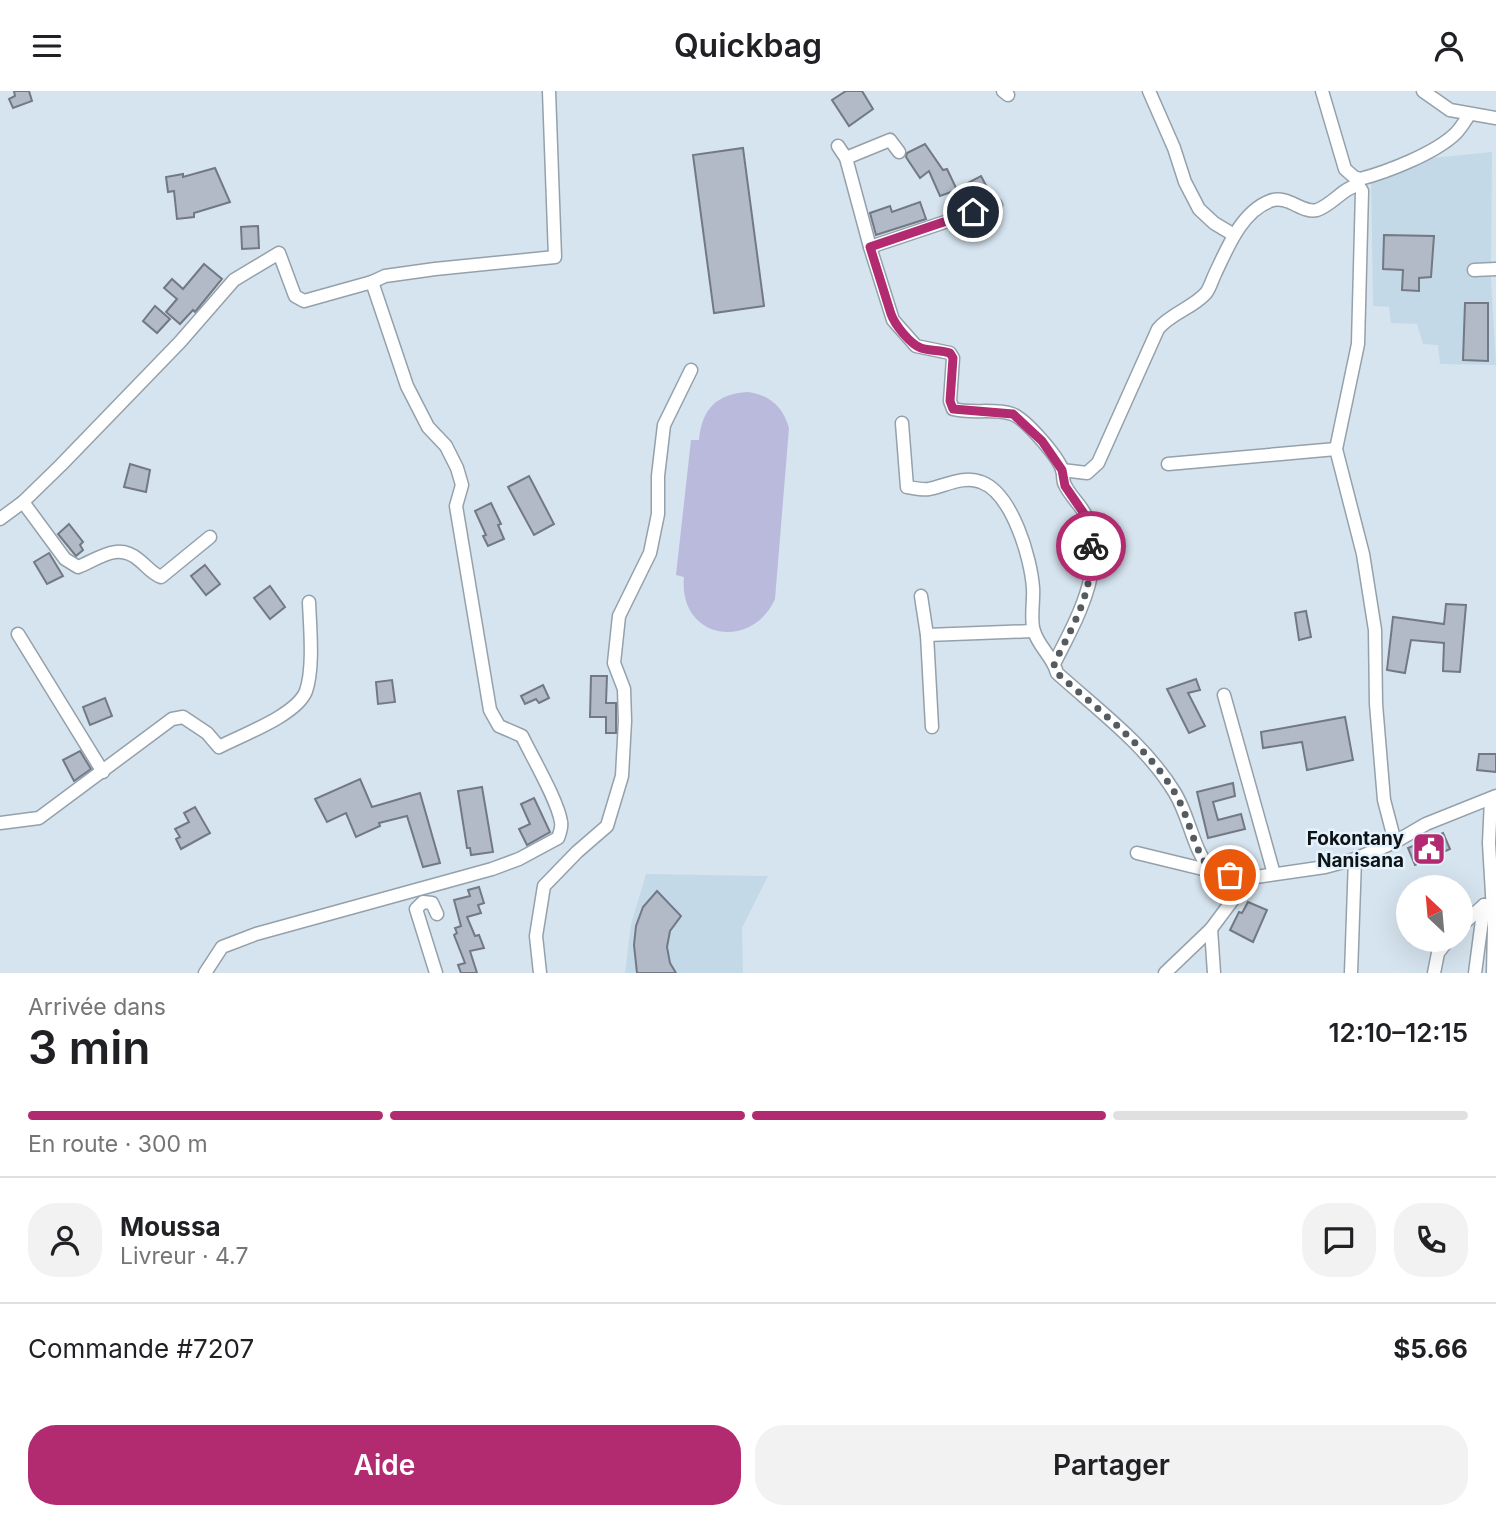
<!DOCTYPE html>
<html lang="fr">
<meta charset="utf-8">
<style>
:root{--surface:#fff;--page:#f2f2f2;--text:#202124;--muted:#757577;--line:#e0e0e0;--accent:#b22b70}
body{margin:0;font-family:Inter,sans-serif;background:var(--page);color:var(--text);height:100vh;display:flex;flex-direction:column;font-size:26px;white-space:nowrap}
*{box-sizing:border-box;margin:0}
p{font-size:23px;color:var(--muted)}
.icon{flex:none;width:38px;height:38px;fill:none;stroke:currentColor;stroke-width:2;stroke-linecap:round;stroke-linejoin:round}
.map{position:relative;height:882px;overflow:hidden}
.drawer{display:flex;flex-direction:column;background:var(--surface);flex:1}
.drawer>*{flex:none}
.needle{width:46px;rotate:334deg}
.controls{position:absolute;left:1396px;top:784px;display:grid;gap:14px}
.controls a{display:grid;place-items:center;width:77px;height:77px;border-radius:50%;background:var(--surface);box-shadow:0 7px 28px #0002;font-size:35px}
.pin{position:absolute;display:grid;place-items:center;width:60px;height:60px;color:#fff;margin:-30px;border:4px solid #fff;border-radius:50%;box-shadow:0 2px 7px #0007}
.courier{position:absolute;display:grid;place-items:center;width:70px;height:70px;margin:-35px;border:5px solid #b22b70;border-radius:50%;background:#fff;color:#222;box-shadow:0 2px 9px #0007}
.head em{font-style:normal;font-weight:600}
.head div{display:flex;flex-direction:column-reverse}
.head{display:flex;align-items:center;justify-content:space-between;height:119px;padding:0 28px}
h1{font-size:46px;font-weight:600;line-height:52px}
.bar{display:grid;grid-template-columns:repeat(4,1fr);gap:10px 7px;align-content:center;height:84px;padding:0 28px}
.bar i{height:9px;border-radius:5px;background:var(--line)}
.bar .active{background:var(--accent)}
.bar p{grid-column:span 4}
.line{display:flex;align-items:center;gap:18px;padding:0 28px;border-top:2px solid var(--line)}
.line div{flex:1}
.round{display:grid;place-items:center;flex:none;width:74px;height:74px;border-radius:28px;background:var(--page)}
.action{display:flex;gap:14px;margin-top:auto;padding:14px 28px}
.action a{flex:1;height:80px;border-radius:28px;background:var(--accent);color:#fff;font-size:28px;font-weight:600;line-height:80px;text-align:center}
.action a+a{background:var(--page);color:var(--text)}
header{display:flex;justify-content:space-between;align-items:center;height:91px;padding:0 28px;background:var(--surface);font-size:32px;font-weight:600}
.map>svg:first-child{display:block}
.built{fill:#c4d9e8}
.green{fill:#babadd}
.building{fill:#b2b9c7;stroke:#727985;stroke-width:2}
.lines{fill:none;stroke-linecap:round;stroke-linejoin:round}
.minor-casing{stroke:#94a1ab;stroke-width:15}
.minor{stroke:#fff;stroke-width:12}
.done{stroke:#545c62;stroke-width:7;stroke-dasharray:0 12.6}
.route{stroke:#b22b70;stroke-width:9}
.labels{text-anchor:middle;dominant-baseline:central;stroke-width:5;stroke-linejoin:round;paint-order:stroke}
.poi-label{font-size:19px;font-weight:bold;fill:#0e1316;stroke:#e3f2fc;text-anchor:end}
</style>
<header><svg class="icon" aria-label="menu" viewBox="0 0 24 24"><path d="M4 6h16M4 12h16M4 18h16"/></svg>Quickbag<svg class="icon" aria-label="person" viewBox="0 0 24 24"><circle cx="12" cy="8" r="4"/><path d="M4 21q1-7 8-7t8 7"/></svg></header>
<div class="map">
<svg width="1496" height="882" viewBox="0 0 1496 882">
<rect width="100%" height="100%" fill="#d6e4ef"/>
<g class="built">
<path d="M 1492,61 L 1491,187 L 1496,274 L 1440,273 L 1438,254 L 1423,253 L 1417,233 L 1391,232 L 1389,216 L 1373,215 L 1371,91 L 1422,68 Z"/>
<path d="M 646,783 L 768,785 L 742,837 L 743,882 L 625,882 L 631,833 Z"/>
</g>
<path class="green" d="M 748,301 C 770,304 783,316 789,337 L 775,508 C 751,561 678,548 684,486 L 676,484 L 691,349 L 699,349 C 702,318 716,303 748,301 Z"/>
<g class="building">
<path d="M 14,0 L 29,0 L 32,10 L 13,17 L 9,8 L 15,5 Z"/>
<path d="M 846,0 L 862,0 L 873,18 L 849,35 L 832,9 Z"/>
<path d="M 925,53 L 943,79 L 947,78 L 957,99 L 940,105 L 929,80 L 920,87 L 906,66 L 907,62 Z"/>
<path d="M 743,57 L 764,215 L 714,222 L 693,64 Z"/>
<path d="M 215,77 L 230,111 L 194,122 L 194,126 L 177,128 L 174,100 L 168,101 L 166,86 L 183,83 L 183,86 Z"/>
<path d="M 981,85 L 992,106 L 976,111 L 966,93 Z"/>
<path d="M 920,111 L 926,128 L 876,144 L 870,122 L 890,115 L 892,121 Z"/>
<path d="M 258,135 L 259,157 L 242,158 L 241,136 Z"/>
<path d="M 1384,144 L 1434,145 L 1431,186 L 1419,187 L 1419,200 L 1402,199 L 1403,179 L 1383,178 Z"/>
<path d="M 204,173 L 222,188 L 195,221 L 193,219 L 180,233 L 166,221 L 177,208 L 164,197 L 172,188 L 183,198 Z"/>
<path d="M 1465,212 L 1488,212 L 1488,270 L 1463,269 Z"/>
<path d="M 155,215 L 170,228 L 157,242 L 143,230 Z"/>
<path d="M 130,373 L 150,379 L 146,401 L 124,396 Z"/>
<path d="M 529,385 L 554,433 L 534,444 L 508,396 Z"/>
<path d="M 491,412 L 501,433 L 498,434 L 504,448 L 488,455 L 483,445 L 486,444 L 475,420 Z"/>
<path d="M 69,433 L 83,451 L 80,454 L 83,459 L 76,465 L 58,443 Z"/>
<path d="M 49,462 L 63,485 L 47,493 L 34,471 Z"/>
<path d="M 205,474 L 220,493 L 206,504 L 191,485 Z"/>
<path d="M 270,495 L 285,516 L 270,528 L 254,507 Z"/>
<path d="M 1446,513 L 1466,514 L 1460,581 L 1443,580 L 1444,552 L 1411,549 L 1405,582 L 1387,579 L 1393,526 L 1444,533 Z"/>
<path d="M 1306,520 L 1311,546 L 1299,549 L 1295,522 Z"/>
<path d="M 591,585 L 607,585 L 606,612 L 616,612 L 616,642 L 606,642 L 606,626 L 590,626 Z"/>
<path d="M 1196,588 L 1200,599 L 1188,602 L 1205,635 L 1189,642 L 1167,598 Z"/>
<path d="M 392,589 L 395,611 L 378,613 L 376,591 Z"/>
<path d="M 543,594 L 549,607 L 539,612 L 536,608 L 525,613 L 521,605 Z"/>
<path d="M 105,607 L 112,625 L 90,634 L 83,616 Z"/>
<path d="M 1345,626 L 1353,669 L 1307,679 L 1302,651 L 1263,657 L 1261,641 Z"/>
<path d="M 80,660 L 91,678 L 74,690 L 63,669 Z"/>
<path d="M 1479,663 L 1496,663 L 1496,681 L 1477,679 Z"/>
<path d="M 360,688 L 372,716 L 420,702 L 440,772 L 423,776 L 407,725 L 379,732 L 380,735 L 356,746 L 346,722 L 327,731 L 315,708 Z"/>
<path d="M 1233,692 L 1235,705 L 1213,711 L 1218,729 L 1241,723 L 1245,738 L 1208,747 L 1197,701 Z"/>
<path d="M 482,696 L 493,761 L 471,764 L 470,757 L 467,757 L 458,700 Z"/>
<path d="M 534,707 L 550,741 L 527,754 L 519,738 L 530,733 L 521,713 Z"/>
<path d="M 195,716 L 210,742 L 181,758 L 176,748 L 180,746 L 175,738 L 189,731 L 184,722 Z"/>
<path d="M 1443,742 L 1450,758 L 1415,774 L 1408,757 Z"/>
<path d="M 479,796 L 484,812 L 478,814 L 481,822 L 467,826 L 475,845 L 479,844 L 484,857 L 470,860 L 477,882 L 461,882 L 458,874 L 465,872 L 454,844 L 457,842 L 455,837 L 461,835 L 454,809 L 470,805 L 468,799 Z"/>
<path d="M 657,800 L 681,825 L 670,840 L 667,856 L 670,872 L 676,882 L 637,882 L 634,854 L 636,835 L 643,816 Z"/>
<path d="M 1248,811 L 1267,819 L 1253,851 L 1230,839 L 1239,821 L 1242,822 Z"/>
</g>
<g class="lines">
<defs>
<g id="minor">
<path d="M 1003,0 L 1008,4"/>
<path d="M 1149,0 L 1174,57 L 1185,91 L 1199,118 L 1214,132 L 1234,144"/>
<path d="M 1322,0 L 1345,78 L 1354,86 L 1360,88 C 1387,81 1436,62 1456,42 C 1461,37 1465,30 1469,24"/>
<path d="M 1423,0 L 1450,19 L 1496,27"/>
<path d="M 838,55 L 846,67 L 870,156"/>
<path d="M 846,67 L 890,49 L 899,61"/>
<path d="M 996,114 L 870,156 L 893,229 L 916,255 L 950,262 L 953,267 L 950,310 L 953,318 C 972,323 994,317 1012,323 C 1026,328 1057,365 1062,378 C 1064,383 1062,389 1065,394 C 1070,405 1081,414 1086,425 C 1108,476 1076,529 1054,573"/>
<path d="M 1474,179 L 1496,178"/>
<path d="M 372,191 L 385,185 L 435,178 L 555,166 L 549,0"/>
<path d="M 902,332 L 907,396 C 914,397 922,399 929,398 C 945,395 964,384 981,391 C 1012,402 1031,467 1033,497 C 1034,509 1030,530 1034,540 C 1038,555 1053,566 1057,582 C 1098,619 1146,654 1175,702 C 1190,727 1192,756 1211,780 L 1249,787"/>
<path d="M 1168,373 L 1336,358"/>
<path d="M 1062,379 L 1087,382 L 1098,372 L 1158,238 C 1171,222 1193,217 1206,202 C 1210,197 1212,189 1215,183 C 1227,158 1241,121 1270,110 C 1288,103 1302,123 1317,119 C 1332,114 1343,97 1358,94 L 1362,100 L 1358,253 L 1336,358 L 1363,463 L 1375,539 L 1376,613 L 1384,709 L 1395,751"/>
<path d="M 23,411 L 65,468 L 78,476 C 100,467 118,451 139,469 C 147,475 151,482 161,486 L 210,446"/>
<path d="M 0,428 L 23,411 L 61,374 L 180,251 L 234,189 L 279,162 L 295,205 L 304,210 L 372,191 L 407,295 L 428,336 L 446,355 L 457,377 L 462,394 L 456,415 L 490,619 L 499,635 L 522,645 C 532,666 558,710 561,731 C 562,736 560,742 558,747 L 519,768 L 492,778 L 256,843 L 222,856 L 205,882"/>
<path d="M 921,505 L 927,544 L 932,636"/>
<path d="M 18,543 L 103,681"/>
<path d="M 927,544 L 1033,540"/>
<path d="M 1224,604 L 1274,783"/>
<path d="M 1491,708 L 1489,752 L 1494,837 L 1493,882"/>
<path d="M 0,732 L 39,727 L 172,628 L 183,626 L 207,642 L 219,656 C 242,644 297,624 306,600 C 314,577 310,536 309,511"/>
<path d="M 1137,762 L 1211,780"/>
<path d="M 1461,835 L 1484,814"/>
<path d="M 1211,838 L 1214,882"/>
<path d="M 436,882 L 416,818 L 423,811 L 432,812 L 437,823"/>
<path d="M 540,882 L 536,845 L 544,795 L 577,761 L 607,735 L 622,685 L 625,630 L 624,598 L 614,572 L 619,525 L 650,462 L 658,423 L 658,385 L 664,334 L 691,279"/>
<path d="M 1165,882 L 1211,838 L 1249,787 L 1325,776 L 1355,768 L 1395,751 L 1426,733 L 1496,705"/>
<path d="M 1351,882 L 1355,768"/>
<path d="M 1434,882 L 1438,862 L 1448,849"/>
<path d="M 1475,882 L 1484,814"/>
</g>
</defs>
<use href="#minor" class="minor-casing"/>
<use href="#minor" class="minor"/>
</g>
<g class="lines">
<path class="done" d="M 1091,455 C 1093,503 1074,532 1054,573 L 1057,582 C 1098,619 1146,654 1175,702 C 1190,727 1192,756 1211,780 L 1230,784"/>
<path class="route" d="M 973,121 L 870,156 L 891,223 C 895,234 910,253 921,257 C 930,260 941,259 950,262 L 953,267 L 950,310 L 953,318 L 1013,323 L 1042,350 L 1062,379 L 1065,395 L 1087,427 L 1091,455"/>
</g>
<defs>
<symbol id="civic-square" viewBox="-11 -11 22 22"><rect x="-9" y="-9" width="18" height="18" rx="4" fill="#b22b70" stroke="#e3f2fc"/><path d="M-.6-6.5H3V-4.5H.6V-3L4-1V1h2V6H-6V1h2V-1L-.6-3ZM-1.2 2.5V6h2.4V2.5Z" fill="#fff"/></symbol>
</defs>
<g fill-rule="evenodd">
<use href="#civic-square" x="1410" y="739" width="38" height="38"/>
</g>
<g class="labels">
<g class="poi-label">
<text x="1404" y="747">Fokontany<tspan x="1404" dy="22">Nanisana</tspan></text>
</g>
</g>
</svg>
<div class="controls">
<a><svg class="needle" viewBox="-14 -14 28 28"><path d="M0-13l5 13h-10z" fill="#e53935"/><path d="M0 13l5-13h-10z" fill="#757577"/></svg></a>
</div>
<div class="pin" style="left:1230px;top:784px;background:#ea580c"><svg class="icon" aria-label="bag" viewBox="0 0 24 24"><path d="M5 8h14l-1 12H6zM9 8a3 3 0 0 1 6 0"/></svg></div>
<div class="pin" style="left:973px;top:121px;background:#1f2937"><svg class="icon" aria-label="home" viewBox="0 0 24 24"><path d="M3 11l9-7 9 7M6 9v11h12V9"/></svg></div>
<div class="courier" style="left:1091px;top:455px"><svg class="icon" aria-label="bike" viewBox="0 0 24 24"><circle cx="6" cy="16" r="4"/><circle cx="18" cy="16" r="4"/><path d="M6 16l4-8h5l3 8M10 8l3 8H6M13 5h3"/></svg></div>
</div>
<section class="drawer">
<div class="head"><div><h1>3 min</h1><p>Arrivée dans</p></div><em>12:10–12:15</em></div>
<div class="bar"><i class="active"></i><i class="active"></i><i class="active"></i><i></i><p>En route · 300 m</p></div>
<div class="line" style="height:126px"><a class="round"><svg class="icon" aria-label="person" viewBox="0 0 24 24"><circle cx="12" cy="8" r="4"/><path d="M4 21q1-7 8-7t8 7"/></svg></a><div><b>Moussa</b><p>Livreur · 4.7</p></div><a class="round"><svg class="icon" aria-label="chat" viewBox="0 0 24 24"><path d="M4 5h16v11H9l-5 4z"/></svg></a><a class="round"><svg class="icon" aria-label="phone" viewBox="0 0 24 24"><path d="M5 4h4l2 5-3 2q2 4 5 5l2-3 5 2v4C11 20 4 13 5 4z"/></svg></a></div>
<div class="line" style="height:91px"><div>Commande #7207</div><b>$5.66</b></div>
<div class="action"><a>Aide</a><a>Partager</a></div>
</section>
